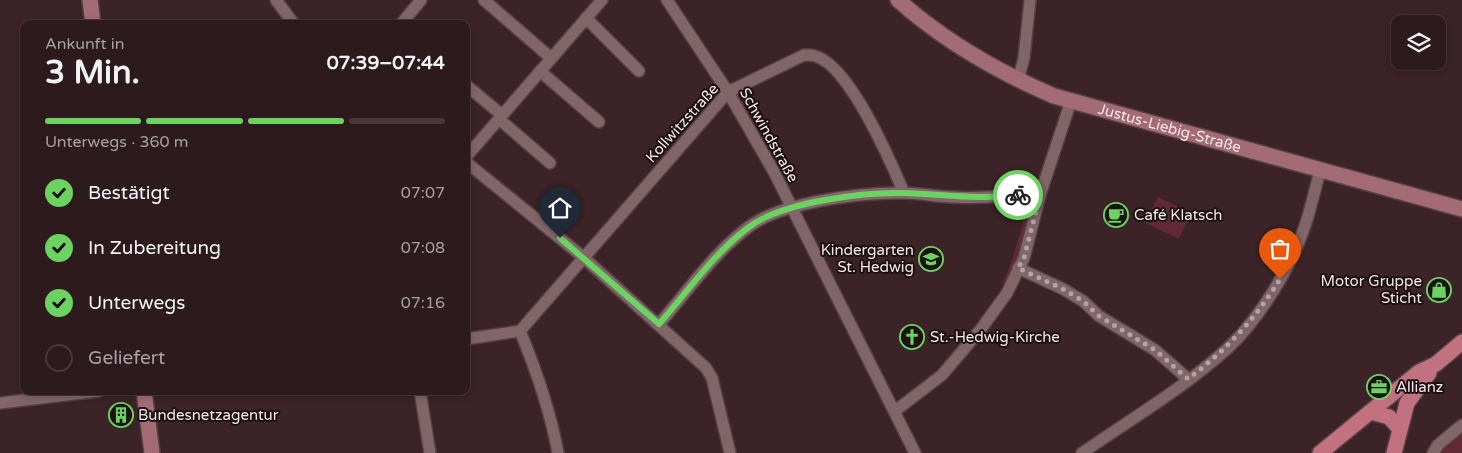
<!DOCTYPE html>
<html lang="de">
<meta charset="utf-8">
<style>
:root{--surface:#2c1a1d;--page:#38272a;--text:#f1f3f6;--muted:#a6a1a4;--line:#48383b;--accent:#6cd362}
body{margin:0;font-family:"Varela Round",sans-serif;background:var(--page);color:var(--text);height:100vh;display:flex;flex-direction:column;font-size:19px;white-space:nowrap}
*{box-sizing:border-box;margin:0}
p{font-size:16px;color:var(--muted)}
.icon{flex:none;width:28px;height:28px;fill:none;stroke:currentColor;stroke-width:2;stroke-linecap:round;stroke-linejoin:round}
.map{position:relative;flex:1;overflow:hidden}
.side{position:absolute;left:20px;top:20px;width:450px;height:375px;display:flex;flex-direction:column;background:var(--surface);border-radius:10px;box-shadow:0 2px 8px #0003,0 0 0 1px var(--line)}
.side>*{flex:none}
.tools{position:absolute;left:1391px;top:15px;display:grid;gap:10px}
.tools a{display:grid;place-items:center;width:55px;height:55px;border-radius:10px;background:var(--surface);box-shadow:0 2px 8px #0003,0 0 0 1px var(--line);font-size:25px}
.pin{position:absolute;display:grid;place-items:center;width:42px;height:42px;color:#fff;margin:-51px -21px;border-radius:50% 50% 50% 0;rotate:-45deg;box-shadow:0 0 5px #0007}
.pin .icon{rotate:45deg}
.courier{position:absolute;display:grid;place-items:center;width:50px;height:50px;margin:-25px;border:4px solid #6cd362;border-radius:50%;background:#fff;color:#222;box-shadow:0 1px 6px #0007}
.summary em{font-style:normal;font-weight:700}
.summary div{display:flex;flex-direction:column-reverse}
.summary{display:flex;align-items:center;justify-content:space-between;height:85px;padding:0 25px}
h1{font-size:32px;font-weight:700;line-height:38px}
.bar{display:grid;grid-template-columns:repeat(4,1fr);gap:8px 5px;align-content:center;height:60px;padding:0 25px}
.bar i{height:6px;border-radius:4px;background:var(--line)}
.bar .selected{background:var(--accent)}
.bar p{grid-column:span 4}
ol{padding:0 25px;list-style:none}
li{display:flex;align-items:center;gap:15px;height:55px}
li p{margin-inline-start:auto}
li .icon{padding:5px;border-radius:50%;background:var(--accent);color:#111;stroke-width:4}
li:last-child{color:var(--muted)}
li i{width:28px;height:28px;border:2px solid var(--line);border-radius:50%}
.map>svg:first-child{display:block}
.green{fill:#602935}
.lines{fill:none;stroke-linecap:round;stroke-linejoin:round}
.street-casing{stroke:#544044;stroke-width:14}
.secondary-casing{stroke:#544044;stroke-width:18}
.primary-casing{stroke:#544044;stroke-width:18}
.street{stroke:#816569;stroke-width:11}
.secondary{stroke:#a26b75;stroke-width:15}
.primary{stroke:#c27180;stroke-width:15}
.done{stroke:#b5a2a4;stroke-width:5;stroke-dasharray:0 9}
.route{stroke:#6cd362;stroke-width:6}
.labels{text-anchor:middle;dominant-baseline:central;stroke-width:4;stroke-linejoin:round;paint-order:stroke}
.street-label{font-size:15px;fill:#f7e6e8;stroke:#1b1012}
.poi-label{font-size:15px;fill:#f7e6e8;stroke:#1b1012;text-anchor:start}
</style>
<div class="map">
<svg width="1462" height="453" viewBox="0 0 1462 453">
<rect width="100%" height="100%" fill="#3b2327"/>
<g class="green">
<path d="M 1158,197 L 1191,213 L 1179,239 L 1145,223 Z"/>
<path d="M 1024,219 L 1031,220 L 1007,285 L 1002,284 L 1011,264 Z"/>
<path d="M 1462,433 L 1462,453 L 1440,453 Z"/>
</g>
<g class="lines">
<defs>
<g id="street">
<path d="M 276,0 L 294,24"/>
<path d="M 484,0 L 551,58"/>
<path d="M 667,0 L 728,92 L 774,172 L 915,453"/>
<path d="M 586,18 L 639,71"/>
<path d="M 401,24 L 421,0"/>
<path d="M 540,71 L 599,122"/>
<path d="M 1018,80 L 1024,58 L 1030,0"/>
<path d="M 466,85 L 502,115"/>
<path d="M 499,119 L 550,163"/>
<path d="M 466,157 L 602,0"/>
<path d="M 466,162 L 583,257 L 706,368 L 712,378 L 730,453"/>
<path d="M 1018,268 L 1063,289 L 1083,301 L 1099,316 L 1155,350 L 1188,379"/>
<path d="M 659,324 C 688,291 714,252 750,226 C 783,202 863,192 904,193 C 921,193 937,197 954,197 C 983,199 1012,196 1041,192"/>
<path d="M 520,331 C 537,372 550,410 558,453"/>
<path d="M 466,339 L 520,331 L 728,92 L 804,55 C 807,55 812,55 815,56 C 849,65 891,162 904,193"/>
<path d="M 420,391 L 430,453"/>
<path d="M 0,403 L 99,391"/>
<path d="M 895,411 L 942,375 L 981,329 L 1007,293 L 1024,258 L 1041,192 L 1071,101"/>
<path d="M 1082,453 C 1131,419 1184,388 1228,348 C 1260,318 1291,267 1305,226 C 1311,208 1315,189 1320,171"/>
<path d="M 1433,453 L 1438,445 L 1462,425"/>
</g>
<g id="secondary">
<path d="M 90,0 L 93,24"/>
<path id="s1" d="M 898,0 C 944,41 998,72 1054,96 L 1462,209"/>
<path d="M 144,391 L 152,453"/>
</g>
<g id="primary">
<path d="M 1371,412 L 1389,417 L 1399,428"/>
<path d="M 1320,453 L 1419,372 L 1436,364 L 1462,342"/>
<path d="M 1394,453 L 1407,403 L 1429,373"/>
</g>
</defs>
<use href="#street" class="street-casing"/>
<use href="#secondary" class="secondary-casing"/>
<use href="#primary" class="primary-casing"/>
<use href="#street" class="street"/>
<use href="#secondary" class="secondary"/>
<use href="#primary" class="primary"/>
</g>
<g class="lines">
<path class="done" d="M 1018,195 L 1041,192 L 1024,258 L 1018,268 L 1063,289 L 1083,301 L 1099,316 L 1155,350 L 1188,379 C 1227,349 1254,321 1280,279"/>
<path class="route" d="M 560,238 L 659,324 C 688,291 714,253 749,227 C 782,202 863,192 904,193 C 942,194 979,200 1018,195"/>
</g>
<defs>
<symbol id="cafe-ring" viewBox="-11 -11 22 22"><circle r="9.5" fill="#1b1012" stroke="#6cd362" stroke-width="1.5"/><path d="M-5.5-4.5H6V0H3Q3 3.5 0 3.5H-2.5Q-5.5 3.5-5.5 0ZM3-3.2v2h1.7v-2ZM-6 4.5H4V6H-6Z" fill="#6cd362"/></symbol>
<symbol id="school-ring" viewBox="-11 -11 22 22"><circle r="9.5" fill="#1b1012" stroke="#6cd362" stroke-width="1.5"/><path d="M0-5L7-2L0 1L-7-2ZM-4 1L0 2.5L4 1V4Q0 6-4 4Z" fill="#6cd362"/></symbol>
<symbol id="shop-ring" viewBox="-11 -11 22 22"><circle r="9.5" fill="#1b1012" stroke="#6cd362" stroke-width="1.5"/><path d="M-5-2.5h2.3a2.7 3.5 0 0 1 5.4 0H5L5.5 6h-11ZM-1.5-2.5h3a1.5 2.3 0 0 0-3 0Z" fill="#6cd362"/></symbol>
<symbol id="church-ring" viewBox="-11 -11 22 22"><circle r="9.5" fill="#1b1012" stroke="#6cd362" stroke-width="1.5"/><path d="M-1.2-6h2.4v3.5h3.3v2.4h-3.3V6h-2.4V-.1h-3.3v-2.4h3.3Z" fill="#6cd362"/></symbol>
<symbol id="office-ring" viewBox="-11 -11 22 22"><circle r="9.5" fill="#1b1012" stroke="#6cd362" stroke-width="1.5"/><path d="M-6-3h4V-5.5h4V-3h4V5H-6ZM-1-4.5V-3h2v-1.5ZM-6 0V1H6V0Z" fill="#6cd362"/></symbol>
<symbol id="building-ring" viewBox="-11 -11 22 22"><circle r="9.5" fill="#1b1012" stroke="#6cd362" stroke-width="1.5"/><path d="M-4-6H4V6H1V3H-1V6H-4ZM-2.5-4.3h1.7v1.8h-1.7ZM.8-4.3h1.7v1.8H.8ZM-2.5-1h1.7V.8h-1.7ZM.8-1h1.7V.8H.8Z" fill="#6cd362"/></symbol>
</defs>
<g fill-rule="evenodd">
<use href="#cafe-ring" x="1102" y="201" width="28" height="28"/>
<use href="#school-ring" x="917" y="245" width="28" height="28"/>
<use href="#shop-ring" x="1425" y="276" width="28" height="28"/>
<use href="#church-ring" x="898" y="323" width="28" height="28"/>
<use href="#office-ring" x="1365" y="373" width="28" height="28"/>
<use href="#building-ring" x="107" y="401" width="28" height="28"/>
</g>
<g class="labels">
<g class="street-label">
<text transform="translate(682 123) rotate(-48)">Kollwitzstraße</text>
<text stroke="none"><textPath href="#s1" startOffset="304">Justus-Liebig-Straße</textPath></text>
<text transform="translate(769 135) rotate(61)">Schwindstraße</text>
</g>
<g class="poi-label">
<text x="1134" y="215">Café Klatsch</text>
<text x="914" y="250" text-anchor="end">Kindergarten<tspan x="914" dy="17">St. Hedwig</tspan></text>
<text x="1422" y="281" text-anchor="end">Motor Gruppe<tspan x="1422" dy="17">Sticht</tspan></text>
<text x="930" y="337">St.-Hedwig-Kirche</text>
<text x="1396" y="387">Allianz</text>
<text x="138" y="415">Bundesnetzagentur</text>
</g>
</g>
</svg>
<div class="tools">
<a><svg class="icon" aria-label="layers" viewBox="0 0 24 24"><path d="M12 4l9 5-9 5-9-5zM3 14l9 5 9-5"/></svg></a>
</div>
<div class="pin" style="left:1280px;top:279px;background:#ea580c"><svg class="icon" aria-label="bag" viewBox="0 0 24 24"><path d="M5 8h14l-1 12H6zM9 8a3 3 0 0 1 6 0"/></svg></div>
<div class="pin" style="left:560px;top:238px;background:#1f2937"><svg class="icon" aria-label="home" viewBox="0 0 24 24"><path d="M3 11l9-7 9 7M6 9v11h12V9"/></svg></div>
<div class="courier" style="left:1018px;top:195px"><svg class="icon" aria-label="bike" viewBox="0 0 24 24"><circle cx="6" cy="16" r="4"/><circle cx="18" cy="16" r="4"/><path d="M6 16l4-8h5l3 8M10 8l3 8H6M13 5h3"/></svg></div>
<section class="side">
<div class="summary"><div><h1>3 Min.</h1><p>Ankunft in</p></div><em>07:39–07:44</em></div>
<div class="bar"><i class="selected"></i><i class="selected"></i><i class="selected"></i><i></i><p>Unterwegs · 360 m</p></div>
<ol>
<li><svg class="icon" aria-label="check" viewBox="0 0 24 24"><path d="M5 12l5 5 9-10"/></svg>Bestätigt<p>07:07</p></li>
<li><svg class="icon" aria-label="check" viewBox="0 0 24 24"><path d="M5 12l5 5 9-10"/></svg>In Zubereitung<p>07:08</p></li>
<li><svg class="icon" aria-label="check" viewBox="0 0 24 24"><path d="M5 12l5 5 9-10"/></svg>Unterwegs<p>07:16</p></li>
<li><i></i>Geliefert</li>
</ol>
</section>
</div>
